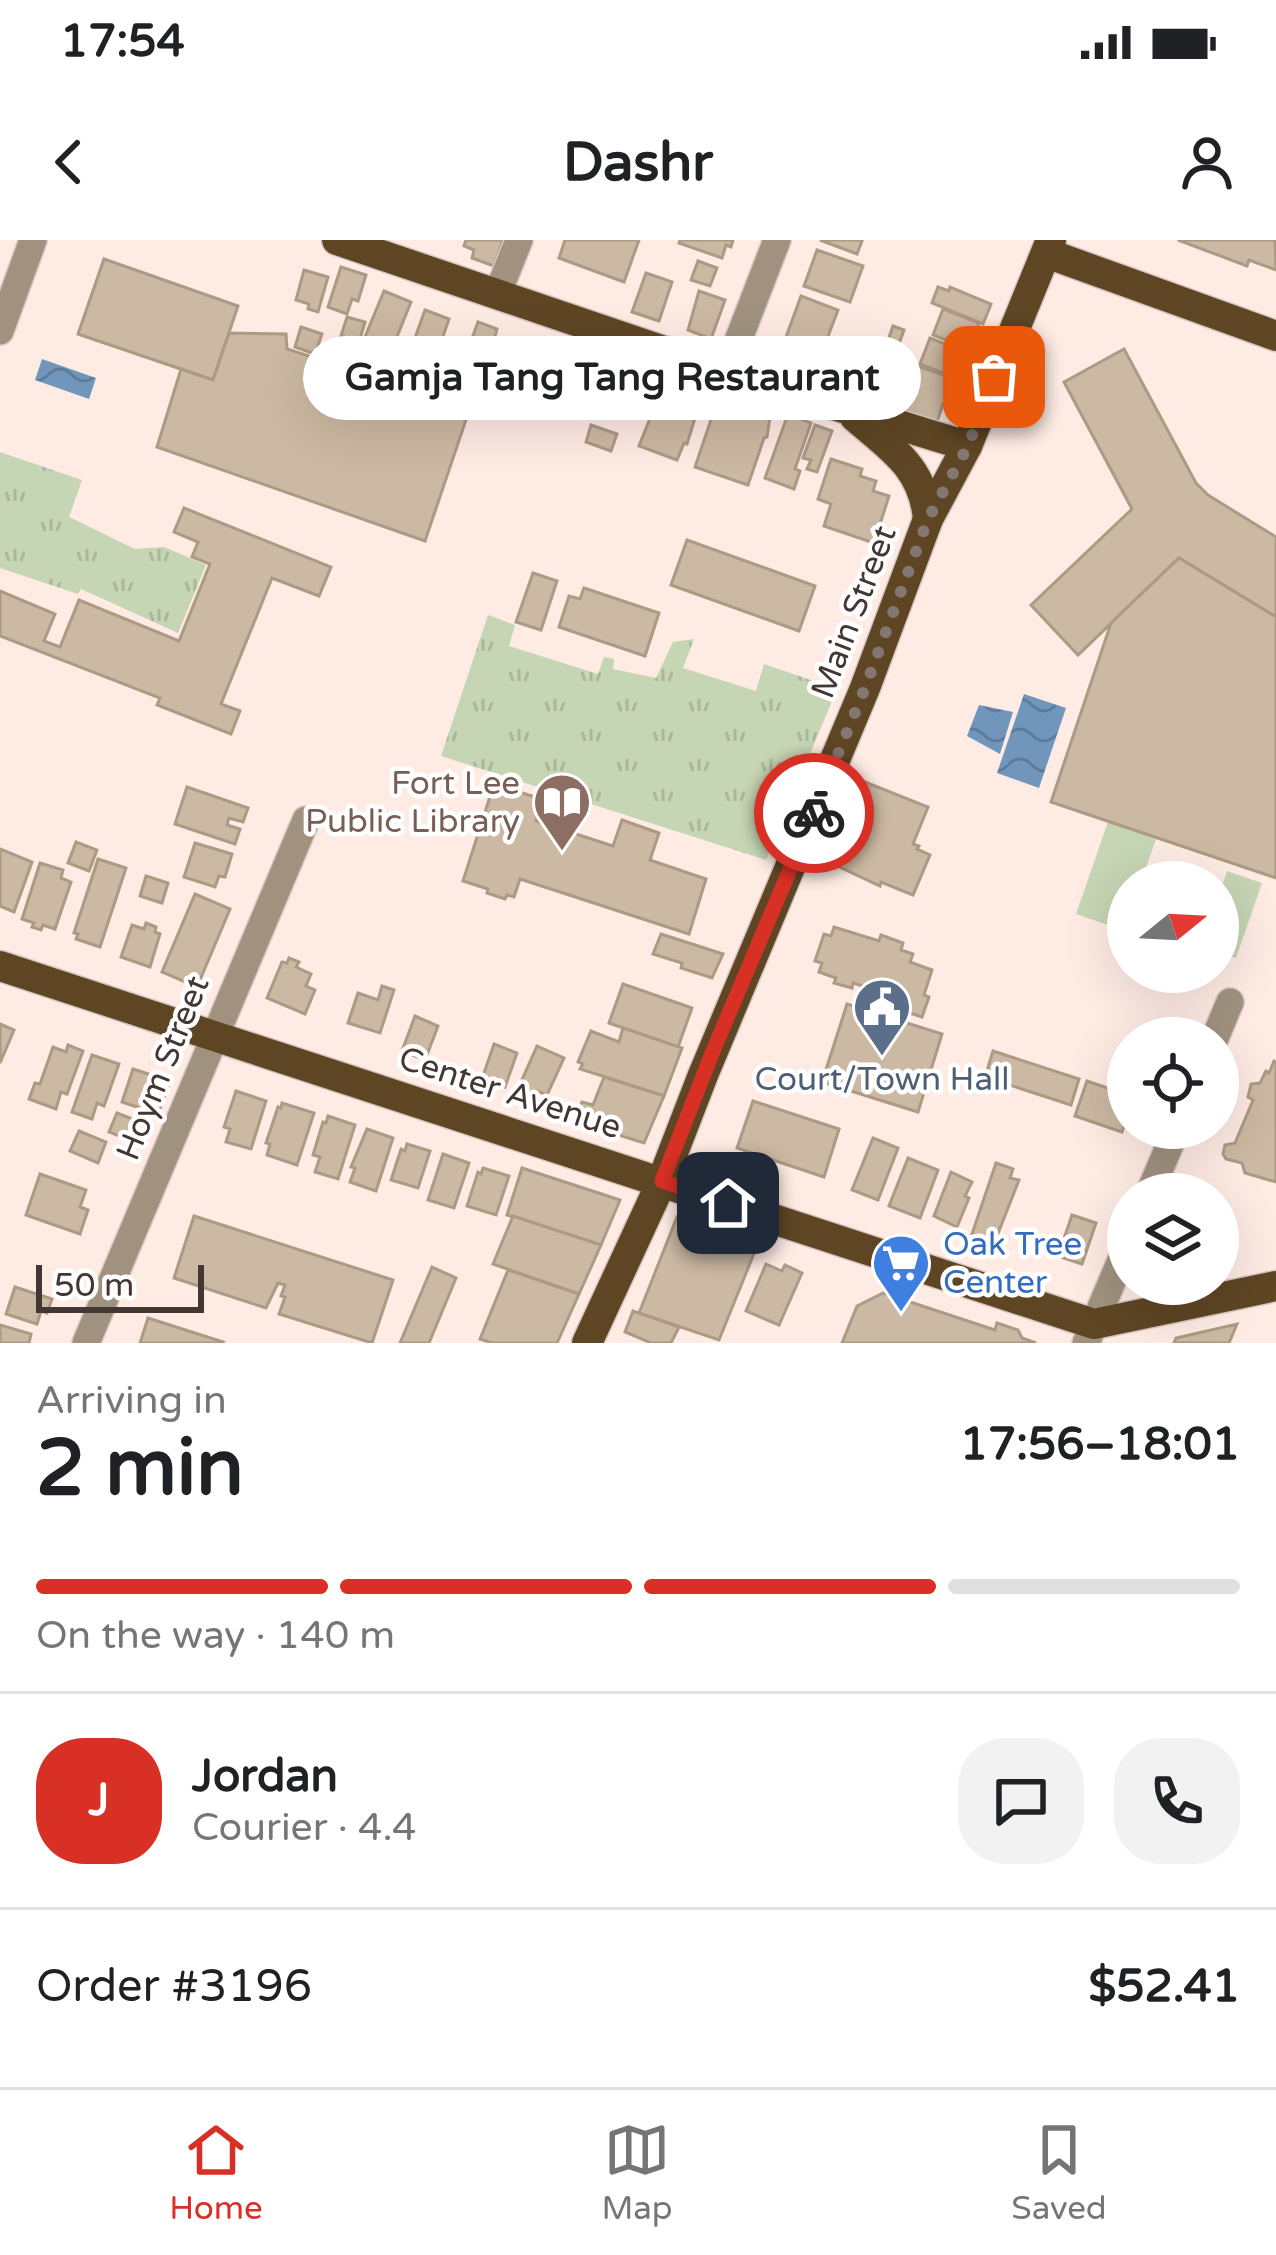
<!DOCTYPE html>
<meta charset="utf-8">
<style>
:root{--surface:#fff;--page:#f2f2f2;--text:#202124;--muted:#757577;--line:#e0e0e0;--accent:#d93025}
body{margin:0;font-family:"Varela Round",sans-serif;background:var(--page);color:var(--text);height:100vh;display:flex;flex-direction:column;font-size:45px;white-space:nowrap}
*{box-sizing:border-box;margin:0}
p{font-size:39px;color:var(--muted)}
.icon{flex:none;width:66px;height:66px;fill:none;stroke:currentColor;stroke-width:2;stroke-linecap:round;stroke-linejoin:round}
.map{position:relative;height:1103px;overflow:hidden}
.side{display:flex;flex-direction:column;background:var(--surface);flex:1}
.side>*{flex:none}
.needle{width:78px;rotate:72deg}
.buttons{position:absolute;left:1107px;top:621px;display:grid;gap:24px}
.buttons a{display:grid;place-items:center;width:132px;height:132px;border-radius:50%;background:var(--surface);box-shadow:0 12px 48px #0002;font-size:60px}
.scale{position:absolute;left:36px;bottom:30px;width:168px;box-sizing:border-box;padding-left:12px;border:6px solid #433733;border-top:0;font-size:33px;line-height:42px;white-space:nowrap;color:#433733;-webkit-text-stroke:9px #fff;paint-order:stroke}
.pin{position:absolute;display:grid;place-items:center;width:102px;height:102px;color:#fff;margin:-51px;border-radius:24px;box-shadow:0 6px 18px #0006}
.courier{position:absolute;display:grid;place-items:center;width:120px;height:120px;margin:-60px;border:9px solid #d93025;border-radius:50%;background:#fff;color:#222;box-shadow:0 3px 15px #0007}
.bubble{position:absolute;height:84px;border-radius:42px;background:var(--surface);box-shadow:0 12px 48px #0002;font-size:39px;font-weight:700;line-height:84px;text-align:center}
.head em{font-style:normal;font-weight:700}
.head div{display:flex;flex-direction:column-reverse}
.head{display:flex;align-items:center;justify-content:space-between;height:204px;padding:0 36px}
h1{font-size:78px;font-weight:700;line-height:90px}
.bar{display:grid;grid-template-columns:repeat(4,1fr);gap:18px 12px;align-content:center;height:144px;padding:0 36px}
.bar i{height:15px;border-radius:9px;background:var(--line)}
.bar .on{background:var(--accent)}
.bar p{grid-column:span 4}
.line{display:flex;align-items:center;gap:30px;padding:0 36px;border-top:3px solid var(--line)}
.line div{flex:1}
.round{display:grid;place-items:center;flex:none;width:126px;height:126px;border-radius:48px;background:var(--page)}
.status{display:flex;justify-content:space-between;align-items:center;height:84px;padding:0 60px;background:var(--surface);direction:ltr}
.status svg{height:33px;fill:currentColor}
header{display:flex;justify-content:space-between;align-items:center;height:156px;padding:0 36px;background:var(--surface);font-size:54px;font-weight:700}
.tabs{display:flex;justify-content:space-around;align-items:center;height:168px;border-top:3px solid var(--line);background:var(--surface);font-size:33px;color:var(--muted)}
.tabs a{display:grid;justify-items:center;gap:6px}
.tabs .on{color:var(--accent)}
.map>svg:first-child{display:block}
.grass{fill:url(#grass-tufts)}
.pitch{fill:#c6d5b4}
.water{fill:url(#water-waves)}
.building{fill:#ccb9a3;stroke:#ac9a84;stroke-width:3}
.lines{fill:none;stroke-linecap:round;stroke-linejoin:round}
.minor-casing{stroke:#d9c7c1;stroke-width:30}
.major-casing{stroke:#d9c7c1;stroke-width:33}
.minor{stroke:#a0927f;stroke-width:27}
.major{stroke:#5e4624;stroke-width:30}
.done{stroke:#847671;stroke-width:12;stroke-dasharray:0 21.6}
.route{stroke:#d93025;stroke-width:15}
.labels{text-anchor:middle;dominant-baseline:central;stroke-width:9;stroke-linejoin:round;paint-order:stroke}
.street-label{font-size:33px;fill:#433733;stroke:#fff}
.education-label{font-size:33px;fill:#785e54;stroke:#fff;text-anchor:end}
.service-label{font-size:33px;fill:#4e5e75;stroke:#fff}
.shop-label{font-size:33px;fill:#366cbe;stroke:#fff;text-anchor:start}
</style>
<div class="status"><b>17:54</b><svg viewBox="0 0 49 12"><path d="M0 12V9h3v3zM5 12V6h3v6zM10 12V3h3v9zM15 12V0h3v12zM26 1h20v11H26zM47 4h2v5h-2z"/></svg></div>
<header><svg class="icon" aria-label="back" viewBox="0 0 24 24"><path d="M15 5l-7 7 7 7"/></svg>Dashr<svg class="icon" aria-label="person" viewBox="0 0 24 24"><circle cx="12" cy="8" r="4"/><path d="M4 21q1-7 8-7t8 7"/></svg></header>
<div class="map">
<svg width="1276" height="1103" viewBox="0 0 1276 1103">
<defs>
<pattern id="grass-tufts" width="24" height="20" patternUnits="userSpaceOnUse" patternTransform="scale(3)"><rect width="24" height="20" fill="#c6d5b4"/><path d="M3 7l-1-3M5 7V3M7 7l1-3M15 17l-1-3M17 17v-4M19 17l1-3" fill="none" stroke="#abb79b"/></pattern>
<pattern id="water-waves" width="16" height="10" patternUnits="userSpaceOnUse" patternTransform="scale(3)"><rect width="16" height="10" fill="#7196bc"/><path d="M0 5q4-4 8 0t8 0" fill="none" stroke="#5e7b99"/></pattern>
</defs>
<rect width="100%" height="100%" fill="#feebe4"/>
<g class="grass">
<path d="M 0,212 L 82,240 L 69,277 L 135,309 L 164,307 L 206,325 L 178,393 L 81,349 L 78,354 L 0,328 Z"/>
<path d="M 488,375 L 515,385 L 509,406 L 598,434 L 604,417 L 614,419 L 613,429 L 656,438 L 673,402 L 694,399 L 683,428 L 756,451 L 764,424 L 837,449 L 766,620 L 441,516 Z"/>
</g>
<g class="pitch">
<path d="M 1108,582 L 1156,599 L 1141,642 L 1128,642 L 1128,681 L 1125,691 L 1076,674 Z"/>
<path d="M 1227,631 L 1262,643 L 1236,718 L 1218,712 L 1218,658 Z"/>
</g>
<g class="water">
<path d="M 42,119 L 96,138 L 89,159 L 35,140 Z"/>
<path d="M 1024,454 L 1066,468 L 1039,548 L 997,533 Z"/>
<path d="M 979,465 L 1013,472 L 1000,514 L 967,496 Z"/>
</g>
<g class="building">
<path d="M 466,0 L 503,0 L 494,26 L 472,18 L 474,10 L 464,6 Z"/>
<path d="M 565,0 L 639,0 L 624,42 L 559,18 Z"/>
<path d="M 680,0 L 733,0 L 731,7 L 726,5 L 722,18 L 679,3 Z"/>
<path d="M 820,0 L 859,0 L 862,1 L 857,14 Z"/>
<path d="M 1178,0 L 1275,0 L 1276,30 L 1249,20 L 1247,26 Z"/>
<path d="M 817,10 L 863,26 L 850,62 L 804,46 Z"/>
<path d="M 104,19 L 238,66 L 213,140 L 78,94 Z"/>
<path d="M 698,21 L 717,28 L 710,46 L 691,40 Z"/>
<path d="M 341,27 L 366,35 L 358,61 L 352,59 L 347,74 L 328,67 Z"/>
<path d="M 304,30 L 328,37 L 318,72 L 308,69 L 309,64 L 296,60 Z"/>
<path d="M 646,33 L 672,42 L 659,81 L 632,72 Z"/>
<path d="M 938,47 L 949,51 L 950,47 L 991,64 L 983,84 L 932,63 Z"/>
<path d="M 384,51 L 411,62 L 392,109 L 365,97 Z"/>
<path d="M 699,51 L 725,60 L 711,99 L 688,90 Z"/>
<path d="M 801,56 L 838,70 L 817,125 L 781,111 Z"/>
<path d="M 943,69 L 979,83 L 969,109 L 933,95 Z"/>
<path d="M 425,70 L 449,79 L 435,120 L 415,113 L 420,100 L 415,98 Z"/>
<path d="M 347,77 L 365,82 L 359,102 L 341,96 Z"/>
<path d="M 478,82 L 497,89 L 493,105 L 497,107 L 487,134 L 467,127 L 470,120 L 459,115 L 465,99 L 471,101 Z"/>
<path d="M 893,86 L 904,90 L 897,110 L 886,106 Z"/>
<path d="M 301,87 L 322,94 L 315,114 L 295,107 Z"/>
<path d="M 229,93 L 286,94 L 287,109 L 470,168 L 425,301 L 157,207 L 181,129 L 213,140 Z"/>
<path d="M 930,98 L 966,112 L 956,138 L 920,124 Z"/>
<path d="M 523,101 L 545,108 L 540,122 L 544,124 L 532,151 L 517,145 L 520,137 L 511,134 Z"/>
<path d="M 1124,109 L 1196,243 L 1208,255 L 1276,297 L 1276,377 L 1179,318 L 1078,415 L 1031,365 L 1132,269 L 1064,142 Z"/>
<path d="M 902,121 L 956,139 L 947,165 L 943,164 L 936,185 L 873,163 L 882,137 L 895,142 Z"/>
<path d="M 635,127 L 654,133 L 639,177 L 613,168 L 621,143 L 629,145 Z"/>
<path d="M 418,130 L 438,137 L 432,154 L 413,147 Z"/>
<path d="M 667,136 L 686,146 L 682,158 L 699,165 L 687,204 L 684,203 L 677,220 L 639,206 Z"/>
<path d="M 718,159 L 770,177 L 767,197 L 764,198 L 748,245 L 695,227 Z"/>
<path d="M 788,174 L 811,183 L 795,229 L 800,231 L 794,249 L 765,238 Z"/>
<path d="M 591,185 L 617,194 L 611,211 L 586,202 Z"/>
<path d="M 815,185 L 832,191 L 817,232 L 807,229 L 811,220 L 803,218 Z"/>
<path d="M 831,219 L 862,229 L 860,236 L 876,241 L 873,251 L 889,256 L 874,303 L 824,286 L 831,264 L 818,259 Z"/>
<path d="M 184,268 L 331,327 L 319,356 L 272,338 L 221,464 L 240,471 L 231,494 L 157,465 L 160,458 L 0,396 L 0,351 L 55,374 L 44,401 L 60,407 L 79,360 L 179,401 L 210,324 L 192,317 L 198,302 L 174,292 Z"/>
<path d="M 687,300 L 815,346 L 799,391 L 671,345 Z"/>
<path d="M 1179,318 L 1276,377 L 1276,638 L 1051,562 L 1111,383 Z"/>
<path d="M 533,333 L 557,341 L 541,390 L 516,382 Z"/>
<path d="M 584,348 L 659,373 L 645,416 L 559,387 L 569,356 L 580,359 Z"/>
<path d="M 860,540 L 928,567 L 913,604 L 919,606 L 917,609 L 930,615 L 913,655 L 881,642 L 880,646 L 827,621 Z"/>
<path d="M 494,544 L 554,563 L 549,580 L 537,577 L 536,581 L 613,606 L 622,580 L 659,593 L 650,620 L 706,639 L 689,694 L 520,639 L 514,657 L 507,655 L 505,659 L 487,653 L 488,649 L 463,641 Z"/>
<path d="M 187,547 L 248,568 L 243,582 L 229,578 L 227,585 L 240,589 L 235,604 L 175,584 Z"/>
<path d="M 76,602 L 97,610 L 89,631 L 68,623 Z"/>
<path d="M 195,603 L 232,614 L 225,637 L 219,636 L 215,647 L 184,637 Z"/>
<path d="M 0,609 L 32,622 L 14,672 L 0,666 Z"/>
<path d="M 98,619 L 126,628 L 100,707 L 76,699 L 78,694 L 74,693 Z"/>
<path d="M 40,623 L 63,630 L 61,638 L 71,642 L 55,689 L 43,685 L 41,690 L 32,687 L 34,683 L 22,679 Z"/>
<path d="M 146,636 L 168,643 L 162,663 L 140,656 Z"/>
<path d="M 195,654 L 230,669 L 197,747 L 162,732 Z"/>
<path d="M 146,683 L 156,687 L 155,692 L 160,694 L 150,727 L 121,717 L 132,685 L 144,689 Z"/>
<path d="M 834,687 L 879,701 L 881,695 L 903,703 L 901,710 L 913,714 L 910,722 L 932,730 L 924,755 L 929,757 L 922,777 L 876,762 L 879,751 L 853,743 L 852,748 L 834,743 L 836,738 L 819,732 L 822,723 L 815,721 L 824,694 L 831,696 Z"/>
<path d="M 661,694 L 723,714 L 712,738 L 681,728 L 682,723 L 653,714 Z"/>
<path d="M 289,718 L 299,722 L 296,727 L 311,734 L 306,746 L 315,750 L 305,774 L 267,758 L 282,722 L 287,723 Z"/>
<path d="M 623,744 L 692,768 L 678,807 L 609,783 Z"/>
<path d="M 382,746 L 394,750 L 380,793 L 348,783 L 358,753 L 378,760 Z"/>
<path d="M 847,764 L 942,794 L 918,872 L 822,842 Z"/>
<path d="M 415,776 L 438,786 L 425,820 L 402,811 Z"/>
<path d="M 0,784 L 14,790 L 0,823 Z"/>
<path d="M 623,788 L 682,808 L 664,856 L 580,829 L 583,824 L 578,822 L 591,791 L 619,802 Z"/>
<path d="M 494,804 L 517,813 L 505,847 L 482,839 Z"/>
<path d="M 68,805 L 83,811 L 67,854 L 61,852 L 56,869 L 29,859 L 35,843 L 40,844 L 53,807 L 66,812 Z"/>
<path d="M 537,806 L 564,818 L 547,855 L 537,851 L 533,858 L 517,851 Z"/>
<path d="M 993,811 L 1079,839 L 1071,865 L 985,837 Z"/>
<path d="M 92,815 L 119,824 L 104,866 L 97,863 L 92,879 L 72,872 Z"/>
<path d="M 1274,821 L 1276,822 L 1276,942 L 1245,933 L 1242,923 L 1226,919 L 1223,914 L 1225,905 L 1235,903 L 1253,860 L 1248,857 L 1251,844 L 1260,843 L 1266,831 L 1269,833 Z"/>
<path d="M 133,829 L 170,841 L 158,874 L 122,862 Z"/>
<path d="M 604,837 L 664,856 L 644,903 L 574,881 L 582,862 L 593,865 Z"/>
<path d="M 1087,841 L 1128,855 L 1128,874 L 1122,892 L 1075,876 Z"/>
<path d="M 236,851 L 266,861 L 251,909 L 226,902 L 230,889 L 224,887 Z"/>
<path d="M 753,861 L 839,889 L 824,937 L 737,908 Z"/>
<path d="M 282,863 L 314,873 L 297,925 L 267,915 L 270,904 L 266,903 L 278,867 L 281,868 Z"/>
<path d="M 117,873 L 140,882 L 132,901 L 109,892 Z"/>
<path d="M 328,876 L 355,885 L 338,939 L 315,932 L 320,917 L 313,915 L 323,882 L 326,883 Z"/>
<path d="M 367,889 L 393,898 L 376,951 L 350,942 L 355,928 L 351,927 Z"/>
<path d="M 79,891 L 106,902 L 98,923 L 70,911 Z"/>
<path d="M 873,898 L 898,908 L 878,960 L 852,950 Z"/>
<path d="M 407,904 L 430,911 L 418,948 L 391,940 L 401,909 L 405,911 Z"/>
<path d="M 443,914 L 469,923 L 454,968 L 428,960 Z"/>
<path d="M 908,918 L 938,930 L 920,978 L 889,966 Z"/>
<path d="M 996,923 L 1013,929 L 1010,938 L 1019,940 L 995,1001 L 972,994 Z"/>
<path d="M 483,928 L 509,936 L 496,975 L 467,966 L 478,932 L 481,934 Z"/>
<path d="M 522,928 L 620,960 L 601,1005 L 507,975 Z"/>
<path d="M 951,932 L 972,942 L 965,956 L 969,958 L 957,987 L 934,976 Z"/>
<path d="M 40,934 L 86,950 L 80,967 L 88,970 L 80,994 L 26,975 Z"/>
<path d="M 1072,975 L 1096,983 L 1082,1024 L 1058,1016 Z"/>
<path d="M 194,976 L 393,1040 L 372,1103 L 279,1074 L 285,1057 L 281,1056 L 285,1045 L 278,1043 L 266,1068 L 174,1038 Z"/>
<path d="M 513,976 L 601,1005 L 579,1054 L 493,1024 Z"/>
<path d="M 677,977 L 757,1006 L 719,1100 L 639,1073 Z"/>
<path d="M 766,1024 L 782,1031 L 785,1025 L 802,1033 L 779,1085 L 746,1071 Z"/>
<path d="M 432,1027 L 456,1038 L 429,1103 L 400,1103 Z"/>
<path d="M 508,1030 L 579,1054 L 557,1103 L 492,1103 L 480,1099 Z"/>
<path d="M 15,1047 L 52,1059 L 47,1073 L 41,1071 L 37,1084 L 6,1074 Z"/>
<path d="M 883,1053 L 995,1090 L 997,1083 L 1018,1090 L 1022,1098 L 1036,1103 L 842,1103 L 857,1066 Z"/>
<path d="M 633,1071 L 679,1087 L 671,1103 L 651,1103 L 625,1092 Z"/>
<path d="M 148,1078 L 223,1102 L 222,1103 L 140,1103 Z"/>
<path d="M 1237,1084 L 1229,1103 L 1174,1103 L 1176,1098 Z"/>
<path d="M 0,1085 L 31,1094 L 29,1103 L 0,1103 Z"/>
</g>
<g class="lines">
<defs>
<g id="minor">
<path d="M 497,55 L 519,0"/>
<path d="M 0,91 L 33,0"/>
<path d="M 726,132 L 777,0"/>
<path d="M 1215,798 L 1230,762"/>
<path d="M 1149,954 L 1177,888"/>
<path d="M 86,1103 L 306,580"/>
<path d="M 1086,1103 L 1128,1004"/>
</g>
<g id="major">
<path d="M 337,0 L 726,132 L 967,206"/>
<path d="M 1046,13 L 1276,96"/>
<path d="M 855,177 C 892,209 923,227 928,279"/>
<path d="M 0,726 L 1094,1084 L 1276,1046"/>
<path d="M 587,1103 L 662,941 L 703,835 L 865,448 L 928,279 L 967,206 L 1051,0"/>
</g>
</defs>
<use href="#minor" class="minor-casing"/>
<use href="#major" class="major-casing"/>
<use href="#minor" class="minor"/>
<use href="#major" class="major"/>
</g>
<g class="lines">
<path class="done" d="M 814,573 L 865,448 L 928,279 L 968,206 L 994,137"/>
<path class="route" d="M 728,963 L 662,941 L 713,811 L 814,573"/>
</g>
<defs>
<symbol id="library-pin" viewBox="-11 -11 22 30"><path d="M0 17L-7.5 6A9.5 9.5 0 1 1 7.5 6Z" fill="#8d6e63" stroke="#fff"/><path d="M-6-4Q-3-5.5-.7-3.5V5Q-3 3-6 4ZM6-4Q3-5.5 .7-3.5V5Q3 3 6 4Z" fill="#fff"/></symbol>
<symbol id="civic-pin" viewBox="-11 -11 22 30"><path d="M0 17L-7.5 6A9.5 9.5 0 1 1 7.5 6Z" fill="#5c6f8a" stroke="#fff"/><path d="M-.6-6.5H3V-4.5H.6V-3L4-1V1h2V6H-6V1h2V-1L-.6-3ZM-1.2 2.5V6h2.4V2.5Z" fill="#fff"/></symbol>
<symbol id="supermarket-pin" viewBox="-11 -11 22 30"><path d="M0 17L-7.5 6A9.5 9.5 0 1 1 7.5 6Z" fill="#3f7fe0" stroke="#fff"/><path d="M-6-5.5h2.5l.6 2H6L4.5 2H-2.5L-4.4-4H-6ZM-1.5 3.2a1.3 1.3 0 1 0 .1 0ZM3 3.2a1.3 1.3 0 1 0 .1 0Z" fill="#fff"/></symbol>
</defs>
<g fill-rule="evenodd">
<use href="#library-pin" x="529" y="529" width="66" height="90"/>
<use href="#civic-pin" x="849" y="734" width="66" height="90"/>
<use href="#supermarket-pin" x="868" y="990" width="66" height="90"/>
</g>
<g class="labels">
<g class="street-label">
<text transform="translate(854 372) rotate(-69)">Main Street</text>
<text transform="translate(163 828) rotate(-68)">Hoym Street</text>
<text transform="translate(510 853) rotate(18)">Center Avenue</text>
</g>
<g class="education-label">
<text x="520" y="543">Fort Lee<tspan x="520" dy="38">Public Library</tspan></text>
</g>
<g class="service-label">
<text x="882" y="839">Court/Town Hall</text>
</g>
<g class="shop-label">
<text x="943" y="1004">Oak Tree<tspan x="943" dy="38">Center</tspan></text>
</g>
</g>
</svg>
<div class="buttons">
<a><svg class="needle" viewBox="-14 -14 28 28"><path d="M0-13l5 13h-10z" fill="#e53935"/><path d="M0 13l5-13h-10z" fill="#757577"/></svg></a>
<a><svg class="icon" aria-label="locate" viewBox="0 0 24 24"><circle cx="12" cy="12" r="6"/><path d="M12 2v4M12 18v4M2 12h4M18 12h4"/></svg></a>
<a><svg class="icon" aria-label="layers" viewBox="0 0 24 24"><path d="M12 4l9 5-9 5-9-5zM3 14l9 5 9-5"/></svg></a>
</div>
<div class="scale">50 m</div>
<div class="pin" style="left:994px;top:137px;background:#ea580c"><svg class="icon" aria-label="bag" viewBox="0 0 24 24"><path d="M5 8h14l-1 12H6zM9 8a3 3 0 0 1 6 0"/></svg></div>
<div class="pin" style="left:728px;top:963px;background:#1f2937"><svg class="icon" aria-label="home" viewBox="0 0 24 24"><path d="M3 11l9-7 9 7M6 9v11h12V9"/></svg></div>
<div class="courier" style="left:814px;top:573px"><svg class="icon" aria-label="bike" viewBox="0 0 24 24"><circle cx="6" cy="16" r="4"/><circle cx="18" cy="16" r="4"/><path d="M6 16l4-8h5l3 8M10 8l3 8H6M13 5h3"/></svg></div>
<div class="bubble" style="left:303px;top:96px;width:618px">Gamja Tang Tang Restaurant</div>
</div>
<section class="side">
<div class="head"><div><h1>2 min</h1><p>Arriving in</p></div><em>17:56–18:01</em></div>
<div class="bar"><i class="on"></i><i class="on"></i><i class="on"></i><i></i><p>On the way · 140 m</p></div>
<div class="line" style="height:216px"><b class="round" style="background:var(--accent);color:#fff">J</b><div><b>Jordan</b><p>Courier · 4.4</p></div><a class="round"><svg class="icon" aria-label="chat" viewBox="0 0 24 24"><path d="M4 5h16v11H9l-5 4z"/></svg></a><a class="round"><svg class="icon" aria-label="phone" viewBox="0 0 24 24"><path d="M5 4h4l2 5-3 2q2 4 5 5l2-3 5 2v4C11 20 4 13 5 4z"/></svg></a></div>
<div class="line" style="height:156px"><div>Order #3196</div><b>$52.41</b></div>
</section>
<nav class="tabs">
<a class="on"><svg class="icon" aria-label="home" viewBox="0 0 24 24"><path d="M3 11l9-7 9 7M6 9v11h12V9"/></svg>Home</a>
<a><svg class="icon" aria-label="map" viewBox="0 0 24 24"><path d="M3 6l6-2 6 2 6-2v14l-6 2-6-2-6 2zM9 4v14M15 6v14"/></svg>Map</a>
<a><svg class="icon" aria-label="saved" viewBox="0 0 24 24"><path d="M7 4h10v16l-5-4-5 4z"/></svg>Saved</a>
</nav>
